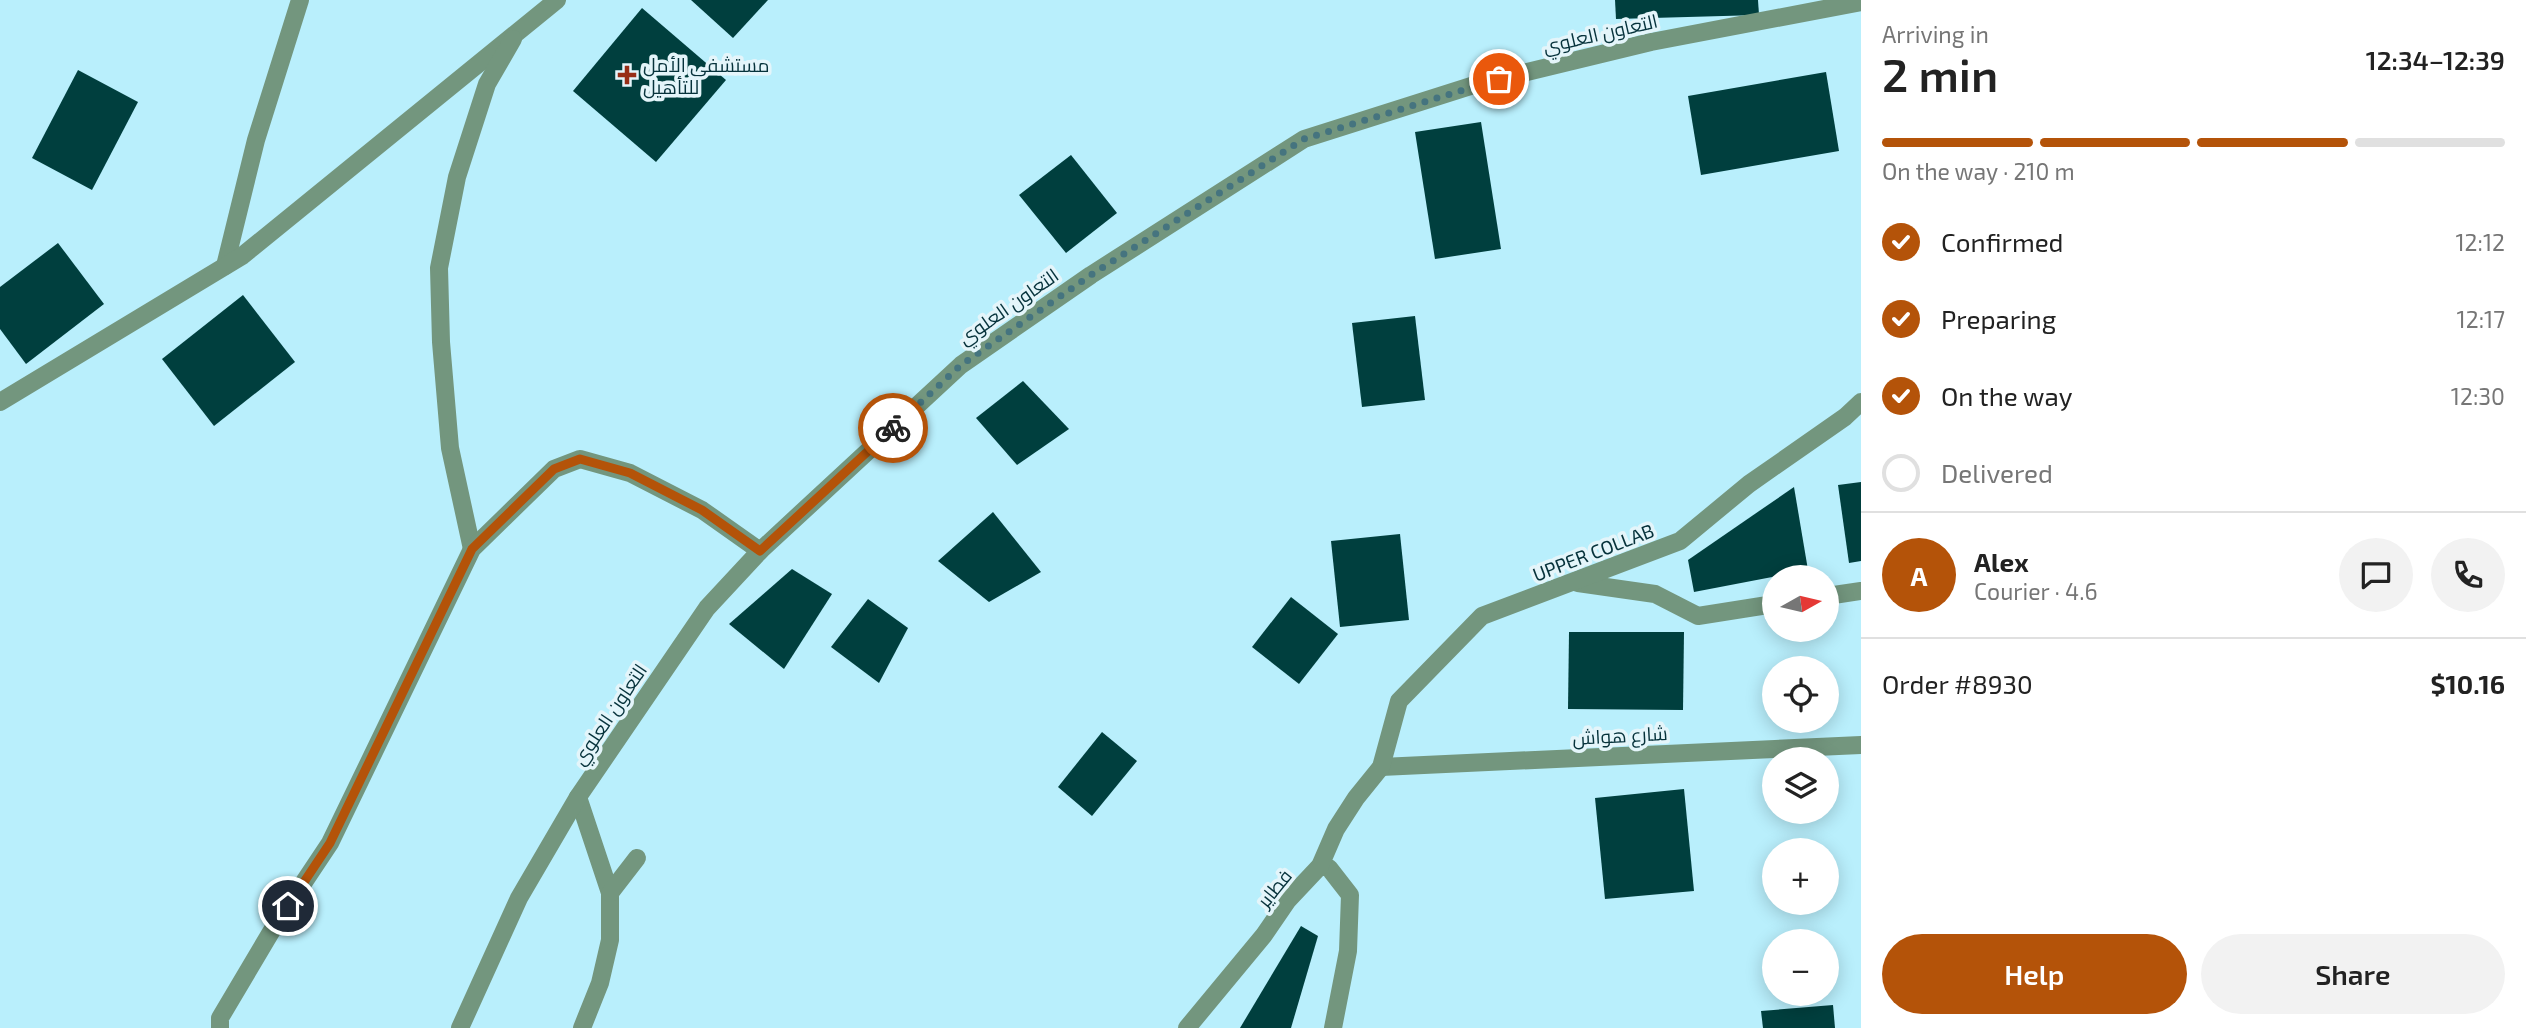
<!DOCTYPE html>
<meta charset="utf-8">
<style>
:root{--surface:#fff;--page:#f2f2f2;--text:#222;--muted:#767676;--line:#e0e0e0;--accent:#b45309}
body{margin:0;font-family:"Exo 2",Cairo,sans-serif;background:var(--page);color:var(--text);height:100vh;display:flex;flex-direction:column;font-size:26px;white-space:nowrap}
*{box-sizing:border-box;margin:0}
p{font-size:23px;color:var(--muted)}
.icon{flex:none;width:38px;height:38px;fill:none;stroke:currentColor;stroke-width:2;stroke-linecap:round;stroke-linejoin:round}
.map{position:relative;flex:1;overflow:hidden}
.sheet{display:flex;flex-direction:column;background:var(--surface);width:665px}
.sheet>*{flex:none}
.needle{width:46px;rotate:82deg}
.fabs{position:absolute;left:1762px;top:565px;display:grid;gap:14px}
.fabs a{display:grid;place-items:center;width:77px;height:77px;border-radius:50%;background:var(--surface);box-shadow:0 4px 18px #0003;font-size:35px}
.pin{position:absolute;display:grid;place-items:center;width:60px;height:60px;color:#fff;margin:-30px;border:4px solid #fff;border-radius:50%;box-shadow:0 2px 7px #0007}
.courier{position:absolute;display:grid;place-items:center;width:70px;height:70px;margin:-35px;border:5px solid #b45309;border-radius:50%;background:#fff;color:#222;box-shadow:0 2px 9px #0007}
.head em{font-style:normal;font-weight:600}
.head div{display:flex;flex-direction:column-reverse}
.head{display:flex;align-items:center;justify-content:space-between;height:119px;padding:0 21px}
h1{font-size:46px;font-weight:600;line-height:52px}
.bar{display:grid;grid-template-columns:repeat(4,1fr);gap:10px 7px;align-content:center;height:84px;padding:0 21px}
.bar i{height:9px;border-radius:5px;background:var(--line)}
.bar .active{background:var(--accent)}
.bar p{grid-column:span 4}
.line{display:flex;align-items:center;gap:18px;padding:0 21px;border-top:2px solid var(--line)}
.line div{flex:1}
.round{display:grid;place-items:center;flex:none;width:74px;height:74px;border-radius:37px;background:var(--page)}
ol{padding:0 21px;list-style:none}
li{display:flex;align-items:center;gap:21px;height:77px}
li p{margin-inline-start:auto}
li .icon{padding:7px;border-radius:50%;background:var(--accent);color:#fff;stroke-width:4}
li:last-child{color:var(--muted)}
li i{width:38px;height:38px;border:4px solid var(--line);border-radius:50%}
.primary-button{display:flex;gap:14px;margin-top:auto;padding:14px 21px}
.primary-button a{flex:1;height:80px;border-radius:42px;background:var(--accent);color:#fff;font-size:28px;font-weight:600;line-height:80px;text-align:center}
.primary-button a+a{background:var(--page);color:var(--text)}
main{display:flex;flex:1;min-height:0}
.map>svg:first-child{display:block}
.building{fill:#003f3e}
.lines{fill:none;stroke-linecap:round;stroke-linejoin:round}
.minor{stroke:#73967e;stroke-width:18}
.done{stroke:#45747f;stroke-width:7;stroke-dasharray:0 12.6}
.route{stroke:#b45309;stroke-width:9}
.poi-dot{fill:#972e16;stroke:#e4f5fa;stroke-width:2.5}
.labels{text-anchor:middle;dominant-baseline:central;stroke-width:7;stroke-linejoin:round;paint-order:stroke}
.street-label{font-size:19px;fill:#06323b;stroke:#e4f5fa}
.poi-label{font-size:19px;fill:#06323b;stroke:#e4f5fa;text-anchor:start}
</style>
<main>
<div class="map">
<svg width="1861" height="1028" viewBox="0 0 1861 1028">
<rect width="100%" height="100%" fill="#b9effc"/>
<g class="building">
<path d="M 691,0 L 768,0 L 733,38 Z"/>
<path d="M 1615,0 L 1758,0 L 1759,15 L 1616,19 Z"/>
<path d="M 642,8 L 726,80 L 656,162 L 573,91 Z"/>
<path d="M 78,70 L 138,102 L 92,190 L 32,158 Z"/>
<path d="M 1826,72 L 1839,151 L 1701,175 L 1688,96 Z"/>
<path d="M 1481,122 L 1501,249 L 1435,259 L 1415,132 Z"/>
<path d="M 1071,155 L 1117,213 L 1066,253 L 1019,195 Z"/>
<path d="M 58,243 L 104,304 L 26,364 L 0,329 L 0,287 Z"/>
<path d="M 243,295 L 295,362 L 214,426 L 162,359 Z"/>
<path d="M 1415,316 L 1425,400 L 1362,407 L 1352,323 Z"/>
<path d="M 1023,381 L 1069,429 L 1017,465 L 976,418 Z"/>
<path d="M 1861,482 L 1861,561 L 1849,563 L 1838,485 Z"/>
<path d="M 1794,487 L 1808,570 L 1694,592 L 1688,560 Z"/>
<path d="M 993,512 L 1041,572 L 989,602 L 938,561 Z"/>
<path d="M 1400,534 L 1409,620 L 1340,627 L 1331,541 Z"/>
<path d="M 792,569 L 832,594 L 784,669 L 729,624 Z"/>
<path d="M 1291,597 L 1338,634 L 1299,684 L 1252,647 Z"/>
<path d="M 868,599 L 908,628 L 879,683 L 831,647 Z"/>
<path d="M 1569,632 L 1684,632 L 1683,710 L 1568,709 Z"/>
<path d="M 1102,732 L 1137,761 L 1092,816 L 1058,787 Z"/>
<path d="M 1684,789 L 1694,891 L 1605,899 L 1595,798 Z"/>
<path d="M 1301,926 L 1318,936 L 1291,1028 L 1240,1028 Z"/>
<path d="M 1833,1005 L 1835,1028 L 1763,1028 L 1761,1011 Z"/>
</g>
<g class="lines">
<g class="minor">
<path d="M 225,266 L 256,140 L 300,0"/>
<path d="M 0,402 L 242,256 L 557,0"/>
<path d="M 472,549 L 450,448 L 441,342 L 439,268 L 457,177 L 487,84 L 513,39"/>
<path d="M 1578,583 L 1655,594 L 1698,616 L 1774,604"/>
<path d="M 1827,596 L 1861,591"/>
<path d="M 1381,767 L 1861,745"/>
<path d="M 578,797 L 610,893 L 610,940 L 600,983 L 582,1028"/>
<path d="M 1320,866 L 1329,868 L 1350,895 L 1348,951 L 1333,1028"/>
<path d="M 610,893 L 637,858"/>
<path d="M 220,1028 L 220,1018 L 274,927 L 330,843 L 472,549 L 554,469 L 580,459 L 630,473 L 702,510 L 760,551"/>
<path d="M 460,1028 L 519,898 L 578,797 L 707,608 L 760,551 L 961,365 L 1091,275 L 1304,139 L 1474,85 L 1651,42 L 1861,2"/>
<path d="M 1187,1028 L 1264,935 L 1288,900 L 1320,866 L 1336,829 L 1356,798 L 1381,767 L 1399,701 L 1482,616 L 1680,541 L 1749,484 L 1845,417 L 1861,402"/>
</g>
</g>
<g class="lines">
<path class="done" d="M 893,428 L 961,365 L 1091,275 L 1304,139 L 1499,79"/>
<path class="route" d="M 288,906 L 330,843 L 472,549 L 554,469 L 580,459 L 630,473 L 702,510 L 760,551 L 893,428"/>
</g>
<path class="poi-dot" d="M623.5 64.5h7v7h7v7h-7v7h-7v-7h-7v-7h7z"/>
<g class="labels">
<g class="street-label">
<text transform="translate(1600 33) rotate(-13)">التعاون العلوي</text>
<text transform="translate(1008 306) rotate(-35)">التعاون العلوي</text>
<text transform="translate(1593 552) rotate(-21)">UPPER COLLAB</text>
<text transform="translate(609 714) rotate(-56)">التعاون العلوي</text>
<text transform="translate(1620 735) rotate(-3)">شارع هواش</text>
<text transform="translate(1274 888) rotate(-51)">فطاير</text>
</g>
<g class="poi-label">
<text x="643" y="64">مستشفى الأمل<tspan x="643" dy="22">للتأهيل</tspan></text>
</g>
</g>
</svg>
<div class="fabs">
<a><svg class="needle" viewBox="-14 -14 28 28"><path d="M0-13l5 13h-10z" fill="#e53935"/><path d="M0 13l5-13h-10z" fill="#767676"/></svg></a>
<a><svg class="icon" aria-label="locate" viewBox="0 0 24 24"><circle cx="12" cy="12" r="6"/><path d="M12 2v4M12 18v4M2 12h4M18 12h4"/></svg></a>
<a><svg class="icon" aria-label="layers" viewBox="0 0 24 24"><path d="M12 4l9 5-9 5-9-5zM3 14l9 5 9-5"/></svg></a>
<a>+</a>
<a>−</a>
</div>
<div class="pin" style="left:1499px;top:79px;background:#ea580c"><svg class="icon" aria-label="bag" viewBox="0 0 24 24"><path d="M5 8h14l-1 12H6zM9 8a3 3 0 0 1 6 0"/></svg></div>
<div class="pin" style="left:288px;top:906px;background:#1f2937"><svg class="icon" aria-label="home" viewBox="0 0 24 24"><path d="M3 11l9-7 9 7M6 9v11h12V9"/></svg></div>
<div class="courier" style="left:893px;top:428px"><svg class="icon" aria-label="bike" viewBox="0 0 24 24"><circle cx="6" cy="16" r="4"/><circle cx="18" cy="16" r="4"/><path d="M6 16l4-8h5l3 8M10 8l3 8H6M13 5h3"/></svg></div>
</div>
<section class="sheet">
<div class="head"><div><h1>2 min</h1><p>Arriving in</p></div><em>12:34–12:39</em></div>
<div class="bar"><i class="active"></i><i class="active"></i><i class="active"></i><i></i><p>On the way · 210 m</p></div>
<ol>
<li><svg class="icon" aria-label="check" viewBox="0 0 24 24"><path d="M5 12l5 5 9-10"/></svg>Confirmed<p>12:12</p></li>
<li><svg class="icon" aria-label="check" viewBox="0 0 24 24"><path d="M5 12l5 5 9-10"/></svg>Preparing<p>12:17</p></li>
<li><svg class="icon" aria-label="check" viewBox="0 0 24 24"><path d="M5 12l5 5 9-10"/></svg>On the way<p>12:30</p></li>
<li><i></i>Delivered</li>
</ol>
<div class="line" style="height:126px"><b class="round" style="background:var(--accent);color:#fff">A</b><div><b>Alex</b><p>Courier · 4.6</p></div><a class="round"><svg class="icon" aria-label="chat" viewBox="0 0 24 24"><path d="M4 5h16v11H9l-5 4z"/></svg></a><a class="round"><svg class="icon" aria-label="phone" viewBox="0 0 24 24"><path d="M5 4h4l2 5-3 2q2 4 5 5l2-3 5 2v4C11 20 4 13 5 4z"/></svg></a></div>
<div class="line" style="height:91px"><div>Order #8930</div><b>$10.16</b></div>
<div class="primary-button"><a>Help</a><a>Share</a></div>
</section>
</main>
